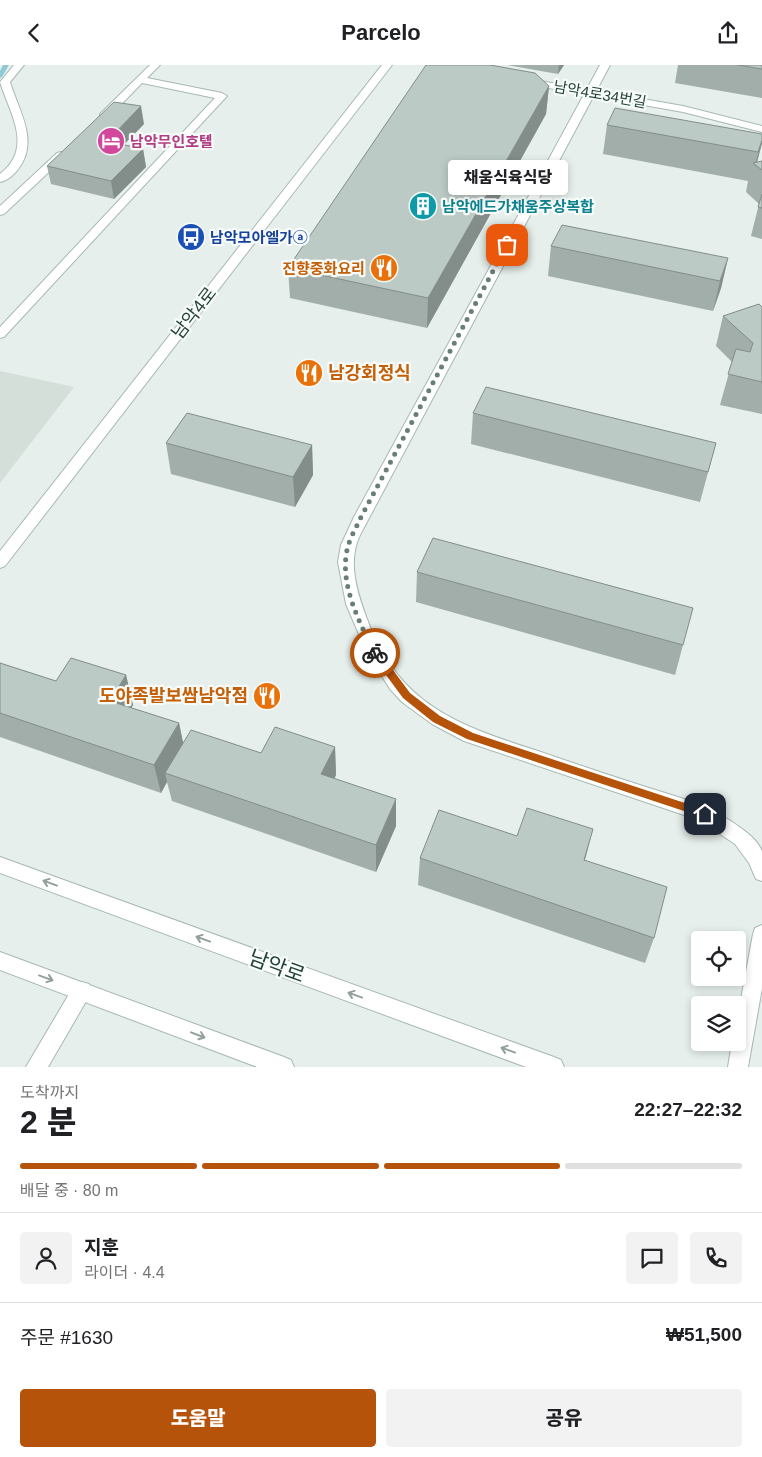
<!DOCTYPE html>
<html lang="ko">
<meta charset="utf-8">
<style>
:root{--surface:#fff;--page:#f2f2f2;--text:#202124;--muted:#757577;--line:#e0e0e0;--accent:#b45309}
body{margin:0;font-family:Arial,"Noto Sans KR",sans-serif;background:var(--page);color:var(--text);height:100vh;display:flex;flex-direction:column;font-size:19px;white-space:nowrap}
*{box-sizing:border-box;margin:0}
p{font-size:16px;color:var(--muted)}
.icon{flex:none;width:28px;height:28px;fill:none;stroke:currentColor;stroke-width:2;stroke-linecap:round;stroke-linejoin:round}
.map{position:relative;height:1002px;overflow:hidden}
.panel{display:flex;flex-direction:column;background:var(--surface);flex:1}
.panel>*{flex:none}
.buttons{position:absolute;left:691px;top:866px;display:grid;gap:10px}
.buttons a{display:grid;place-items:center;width:55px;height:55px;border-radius:5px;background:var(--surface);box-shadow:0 2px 8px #0003;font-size:25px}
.pin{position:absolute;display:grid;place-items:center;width:42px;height:42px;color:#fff;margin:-21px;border-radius:10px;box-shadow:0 2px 8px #0006}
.courier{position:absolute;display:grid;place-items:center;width:50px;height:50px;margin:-25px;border:4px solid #b45309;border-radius:50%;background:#fff;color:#222;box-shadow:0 1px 6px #0007}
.bubble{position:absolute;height:35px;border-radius:5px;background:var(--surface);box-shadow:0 2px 8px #0003;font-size:16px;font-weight:800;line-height:35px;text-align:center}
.head em{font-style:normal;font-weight:800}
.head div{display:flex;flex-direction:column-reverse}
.head{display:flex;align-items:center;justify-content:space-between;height:85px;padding:0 20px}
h1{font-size:32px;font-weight:800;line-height:38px}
.bar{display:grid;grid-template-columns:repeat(4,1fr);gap:8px 5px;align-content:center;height:60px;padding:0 20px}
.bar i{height:6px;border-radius:4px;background:var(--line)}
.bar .on{background:var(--accent)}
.bar p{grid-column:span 4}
.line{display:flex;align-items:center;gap:12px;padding:0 20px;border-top:1px solid var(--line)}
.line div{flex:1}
.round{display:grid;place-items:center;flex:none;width:52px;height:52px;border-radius:5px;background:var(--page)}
.primary-button{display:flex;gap:10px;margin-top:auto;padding:10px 20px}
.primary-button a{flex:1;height:58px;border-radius:5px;background:var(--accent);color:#fff;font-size:20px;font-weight:800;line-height:58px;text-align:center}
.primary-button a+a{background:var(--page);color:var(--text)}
header{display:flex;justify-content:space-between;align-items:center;height:65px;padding:0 20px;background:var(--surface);font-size:22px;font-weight:800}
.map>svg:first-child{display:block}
.built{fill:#d4dfda}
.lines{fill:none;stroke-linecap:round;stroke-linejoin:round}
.stream{fill:#8ec9d4;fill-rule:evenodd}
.pedestrian-casing{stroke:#a8b8b2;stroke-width:2}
.minor-casing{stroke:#a8b8b2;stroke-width:2}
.tertiary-casing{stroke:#a8b8b2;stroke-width:2}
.pedestrian{fill:#fff;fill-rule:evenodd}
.minor{fill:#fff;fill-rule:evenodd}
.tertiary{fill:#fff;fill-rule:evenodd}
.wall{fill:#a1aea9}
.shaded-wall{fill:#838d89}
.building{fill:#bbcac4;stroke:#838d89}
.oneway{stroke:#92a09c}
.route{fill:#b45309}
.done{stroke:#687f78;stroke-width:5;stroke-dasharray:0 9}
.labels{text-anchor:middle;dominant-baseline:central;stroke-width:4.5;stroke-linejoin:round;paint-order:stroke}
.far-street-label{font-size:15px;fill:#24423a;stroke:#f7fbf9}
.far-hotel-label{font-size:15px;font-weight:bold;fill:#b23c85;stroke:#f7fbf9;text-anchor:start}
.far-culture-label{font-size:15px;font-weight:bold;fill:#0d838f;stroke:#f7fbf9;text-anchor:start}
.far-transit-label{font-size:15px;font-weight:bold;fill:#164399;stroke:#f7fbf9;text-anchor:start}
.far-food-label{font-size:15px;font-weight:bold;fill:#c56008;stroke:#f7fbf9;text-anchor:end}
.street-label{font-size:18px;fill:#24423a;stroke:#f7fbf9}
.food-label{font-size:18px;font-weight:bold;fill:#c56008;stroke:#f7fbf9;text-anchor:start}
.near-street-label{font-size:21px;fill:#24423a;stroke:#f7fbf9}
</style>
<header><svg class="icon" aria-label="back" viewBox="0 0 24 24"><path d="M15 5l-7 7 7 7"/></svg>Parcelo<svg class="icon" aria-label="share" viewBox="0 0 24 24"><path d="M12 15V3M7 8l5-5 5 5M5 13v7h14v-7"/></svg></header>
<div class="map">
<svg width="762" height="1002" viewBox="0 0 762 1002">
<rect width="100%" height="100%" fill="#e6efeb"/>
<path class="built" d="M 0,306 L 74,322 L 0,418 Z"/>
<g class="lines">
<path class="stream" d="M 3,0 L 9,0 L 2,12 L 0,13 L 0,6 Z"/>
<defs>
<g id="pedestrian">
<path d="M 14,0 L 24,0 L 10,17 C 19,46 39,76 19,103 C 15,109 7,116 0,117 L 0,109 C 34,83 10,49 0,17 Z"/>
<path d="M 82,917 L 89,919 L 92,926 L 48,1002 L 26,1002 L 75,919 Z"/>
</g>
<g id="minor">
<path d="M 150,0 L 160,0 L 147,13 L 222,28 L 227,31 L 4,272 L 0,273 L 0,262 L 215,33 L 142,18 L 108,53 L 100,53 L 100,49 Z"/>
<path d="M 600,0 L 610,0 L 360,470 C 347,497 357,527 367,554 C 399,640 457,660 538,686 C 575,699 612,711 649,723 C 677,732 705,739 729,755 C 741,763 756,772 762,786 C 762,794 762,808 762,816 L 756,814 L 749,798 L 735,779 L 699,755 L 464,676 L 432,659 L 402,637 L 390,624 L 367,588 L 346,539 L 338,497 L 341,480 L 354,452 Z"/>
<path d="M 61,87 L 65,88 L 65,92 L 4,149 L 0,150 L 0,141 L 57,88 Z"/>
<path d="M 762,860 L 762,923 L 748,1002 L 728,1002 L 732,978 L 738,978 L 738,950 L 753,869 L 755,863 Z"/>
</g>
<g id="tertiary">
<path d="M 382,0 L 392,0 L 5,501 L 0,503 L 0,486 Z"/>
<path d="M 529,14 L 683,41 L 762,61 L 762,67 L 683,47 L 526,19 L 526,15 Z"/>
<path d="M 0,792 L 554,992 L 561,995 L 564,1002 L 526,1002 L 0,808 Z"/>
<path d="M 0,887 L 284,992 L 291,995 L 294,1002 L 257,1002 L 0,905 Z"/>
</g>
</defs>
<use href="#pedestrian" class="pedestrian-casing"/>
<use href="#minor" class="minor-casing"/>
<use href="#tertiary" class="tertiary-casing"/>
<use href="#pedestrian" class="pedestrian"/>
<use href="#minor" class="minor"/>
<use href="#tertiary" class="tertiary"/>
</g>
<g class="wall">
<path d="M 507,0 L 564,0 L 558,9 Z"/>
<path d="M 678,0 L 762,0 L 762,33 L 675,18 Z"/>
<path d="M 549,21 L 546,49 L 427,263 L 290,233 L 288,203 Z"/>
<path d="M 144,59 L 123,80 L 143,84 L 146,102 L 114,134 L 51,119 L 47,101 Z"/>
<path d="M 607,60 L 762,69 L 762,78 L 757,97 L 762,96 L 762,174 L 751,171 L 759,139 L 746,127 L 748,116 L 603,89 Z"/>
<path d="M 551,181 L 728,193 L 721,223 L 713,246 L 548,211 Z"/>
<path d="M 762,242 L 762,349 L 720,340 L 732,297 L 716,281 L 723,251 Z"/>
<path d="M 473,348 L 716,378 L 700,437 L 471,379 Z"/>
<path d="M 166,378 L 312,380 L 313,410 L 295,442 L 171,409 Z"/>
<path d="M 417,507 L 683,580 L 675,610 L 416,537 Z"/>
<path d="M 0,598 L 56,616 L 126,610 L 133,640 L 131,643 L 179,658 L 183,678 L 261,688 L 335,682 L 336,710 L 334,714 L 396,734 L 396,761 L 376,807 L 172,736 L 167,717 L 161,728 L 0,672 Z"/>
<path d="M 420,793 L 585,795 L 654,873 L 645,898 L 418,820 Z"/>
</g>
<g class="shaded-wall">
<path d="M 559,0 L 564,0 L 558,9 Z"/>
<path d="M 549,21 L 546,49 L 427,263 L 428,233 Z"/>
<path d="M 141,41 L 144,59 L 110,94 L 107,76 Z"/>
<path d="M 762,75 L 762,78 L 756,101 L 755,100 Z"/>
<path d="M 143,84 L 146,102 L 114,134 L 111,116 Z"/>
<path d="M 728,193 L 721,223 L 713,246 L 720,216 Z"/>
<path d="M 312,380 L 313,410 L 295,442 L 293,412 Z"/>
<path d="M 126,610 L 133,640 L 118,665 L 110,636 Z"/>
<path d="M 179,658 L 185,687 L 165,708 L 167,717 L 161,728 L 154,700 Z"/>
<path d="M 335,682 L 336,710 L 323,737 L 321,709 Z"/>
<path d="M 396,734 L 396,761 L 376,807 L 376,780 Z"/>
<path d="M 593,764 L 586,791 L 577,822 L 584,795 Z"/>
</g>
<g class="building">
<path d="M 426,0 L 490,0 L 535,8 L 549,21 L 428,233 L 288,203 Z"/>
<path d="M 738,0 L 762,0 L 762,4 Z"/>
<path d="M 114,37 L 141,41 L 107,76 L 143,84 L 111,116 L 47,101 Z"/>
<path d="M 615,43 L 762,69 L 762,75 L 758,87 L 607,60 Z"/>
<path d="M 762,96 L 762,105 L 753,98 Z"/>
<path d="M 762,129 L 762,143 L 758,142 Z"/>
<path d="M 562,160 L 728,193 L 720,216 L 551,181 Z"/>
<path d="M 759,239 L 762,242 L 762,317 L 728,309 L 736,284 L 750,287 L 753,278 L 723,251 Z"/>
<path d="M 486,322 L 716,378 L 708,407 L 473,348 Z"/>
<path d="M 187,348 L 312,380 L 293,412 L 166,378 Z"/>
<path d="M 433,473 L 693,543 L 683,580 L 417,507 Z"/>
<path d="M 71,593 L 126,610 L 110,636 L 179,658 L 154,700 L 0,648 L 0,598 L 56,616 Z"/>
<path d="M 275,662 L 335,682 L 321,709 L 396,734 L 376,780 L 165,708 L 191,665 L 261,688 Z"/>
<path d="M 527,743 L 593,764 L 584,795 L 667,822 L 654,873 L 420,793 L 439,745 L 517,771 Z"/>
</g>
<defs><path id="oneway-shaft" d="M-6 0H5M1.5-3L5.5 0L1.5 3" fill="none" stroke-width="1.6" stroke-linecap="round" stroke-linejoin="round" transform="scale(1.25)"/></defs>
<g class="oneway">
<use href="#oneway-shaft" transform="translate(50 818) rotate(-160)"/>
<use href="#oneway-shaft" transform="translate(203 874) rotate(-160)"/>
<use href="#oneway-shaft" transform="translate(46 913) rotate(20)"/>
<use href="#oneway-shaft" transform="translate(355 930) rotate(-160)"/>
<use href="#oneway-shaft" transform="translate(198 970) rotate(21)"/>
<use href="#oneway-shaft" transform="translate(508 985) rotate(-160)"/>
</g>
<path class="route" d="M 375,585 L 379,586 L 410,628 L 440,651 L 473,668 L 709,746 L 709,752 L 705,753 L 467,674 L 433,657 L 403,633 L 372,591 L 372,586 Z"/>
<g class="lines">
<path class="done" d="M 375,588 C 359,557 338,517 348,481 C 351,471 357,461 361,452 L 507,180"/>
</g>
<defs>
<symbol id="hotel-disc" viewBox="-11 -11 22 22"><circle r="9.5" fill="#d1479c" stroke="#f7fbf9"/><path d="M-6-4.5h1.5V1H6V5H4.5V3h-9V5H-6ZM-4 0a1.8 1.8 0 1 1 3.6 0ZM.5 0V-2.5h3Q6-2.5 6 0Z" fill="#fff"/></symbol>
<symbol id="building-disc" viewBox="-11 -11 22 22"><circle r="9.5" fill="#0f9aa8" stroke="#f7fbf9"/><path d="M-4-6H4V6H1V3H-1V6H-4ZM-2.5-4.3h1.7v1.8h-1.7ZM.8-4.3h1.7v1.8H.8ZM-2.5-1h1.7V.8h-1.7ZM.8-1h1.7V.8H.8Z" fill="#fff"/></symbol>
<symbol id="bus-disc" viewBox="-11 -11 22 22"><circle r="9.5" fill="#1a4fb4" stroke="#f7fbf9"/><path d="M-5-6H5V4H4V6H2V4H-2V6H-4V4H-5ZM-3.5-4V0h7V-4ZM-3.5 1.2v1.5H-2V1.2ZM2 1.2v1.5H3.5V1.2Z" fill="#fff"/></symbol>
<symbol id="restaurant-disc" viewBox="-11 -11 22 22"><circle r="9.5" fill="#e8710a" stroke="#f7fbf9"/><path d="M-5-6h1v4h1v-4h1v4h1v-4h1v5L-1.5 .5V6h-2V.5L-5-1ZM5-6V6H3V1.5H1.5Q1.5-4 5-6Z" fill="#fff"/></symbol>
</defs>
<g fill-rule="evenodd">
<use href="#hotel-disc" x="95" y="60" width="32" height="32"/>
<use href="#building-disc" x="407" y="125" width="32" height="32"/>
<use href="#bus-disc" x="175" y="156" width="32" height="32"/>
<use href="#restaurant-disc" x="368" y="187" width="32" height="32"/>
<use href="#restaurant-disc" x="293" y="292" width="32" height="32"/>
<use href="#restaurant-disc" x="251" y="615" width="32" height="32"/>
</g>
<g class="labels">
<g class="far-street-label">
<text transform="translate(600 29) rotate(10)">남악4로34번길</text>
</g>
<g class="far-hotel-label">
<text x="130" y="76">남악무인호텔</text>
</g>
<g class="far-culture-label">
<text x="442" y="141">남악에드가채움주상복합</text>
</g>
<g class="far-transit-label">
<text x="210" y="172">남악모아엘가ⓐ</text>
</g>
<g class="far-food-label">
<text x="365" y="203">진향중화요리</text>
</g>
<g class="street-label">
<text transform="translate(194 248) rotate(-52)">남악4로</text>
</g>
<g class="food-label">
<text x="328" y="308">남강회정식</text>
<text x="248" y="631" text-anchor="end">도야족발보쌈남악점</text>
</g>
<g class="near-street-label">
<text transform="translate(277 901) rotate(20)">남악로</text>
</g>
</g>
</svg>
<div class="buttons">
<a><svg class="icon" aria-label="locate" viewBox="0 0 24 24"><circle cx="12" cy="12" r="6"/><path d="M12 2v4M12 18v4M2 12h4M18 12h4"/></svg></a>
<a><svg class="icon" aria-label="layers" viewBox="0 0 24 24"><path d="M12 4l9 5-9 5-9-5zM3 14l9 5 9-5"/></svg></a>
</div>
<div class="pin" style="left:507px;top:180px;background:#ea580c"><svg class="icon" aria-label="bag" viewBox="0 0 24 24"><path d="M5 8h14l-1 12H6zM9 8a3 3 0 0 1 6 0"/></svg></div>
<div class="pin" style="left:705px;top:749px;background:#1f2937"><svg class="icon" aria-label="home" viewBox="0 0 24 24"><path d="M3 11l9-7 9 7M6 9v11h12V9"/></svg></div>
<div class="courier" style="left:375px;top:588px"><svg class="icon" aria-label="bike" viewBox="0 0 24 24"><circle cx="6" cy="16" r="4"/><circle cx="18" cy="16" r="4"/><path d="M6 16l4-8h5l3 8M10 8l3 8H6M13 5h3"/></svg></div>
<div class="bubble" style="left:448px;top:95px;width:120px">채움식육식당</div>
</div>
<section class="panel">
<div class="head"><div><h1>2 분</h1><p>도착까지</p></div><em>22:27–22:32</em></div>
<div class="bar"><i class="on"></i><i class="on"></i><i class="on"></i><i></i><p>배달 중 · 80 m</p></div>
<div class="line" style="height:90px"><a class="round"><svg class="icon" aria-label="person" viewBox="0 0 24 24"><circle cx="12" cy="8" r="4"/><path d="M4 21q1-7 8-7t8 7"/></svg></a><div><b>지훈</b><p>라이더 · 4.4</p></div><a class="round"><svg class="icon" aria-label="chat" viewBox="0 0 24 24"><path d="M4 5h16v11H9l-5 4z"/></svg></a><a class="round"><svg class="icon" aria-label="phone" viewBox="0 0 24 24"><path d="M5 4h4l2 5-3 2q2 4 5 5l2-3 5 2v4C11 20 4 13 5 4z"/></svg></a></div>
<div class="line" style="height:65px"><div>주문 #1630</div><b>₩51,500</b></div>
<div class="primary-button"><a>도움말</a><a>공유</a></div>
</section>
